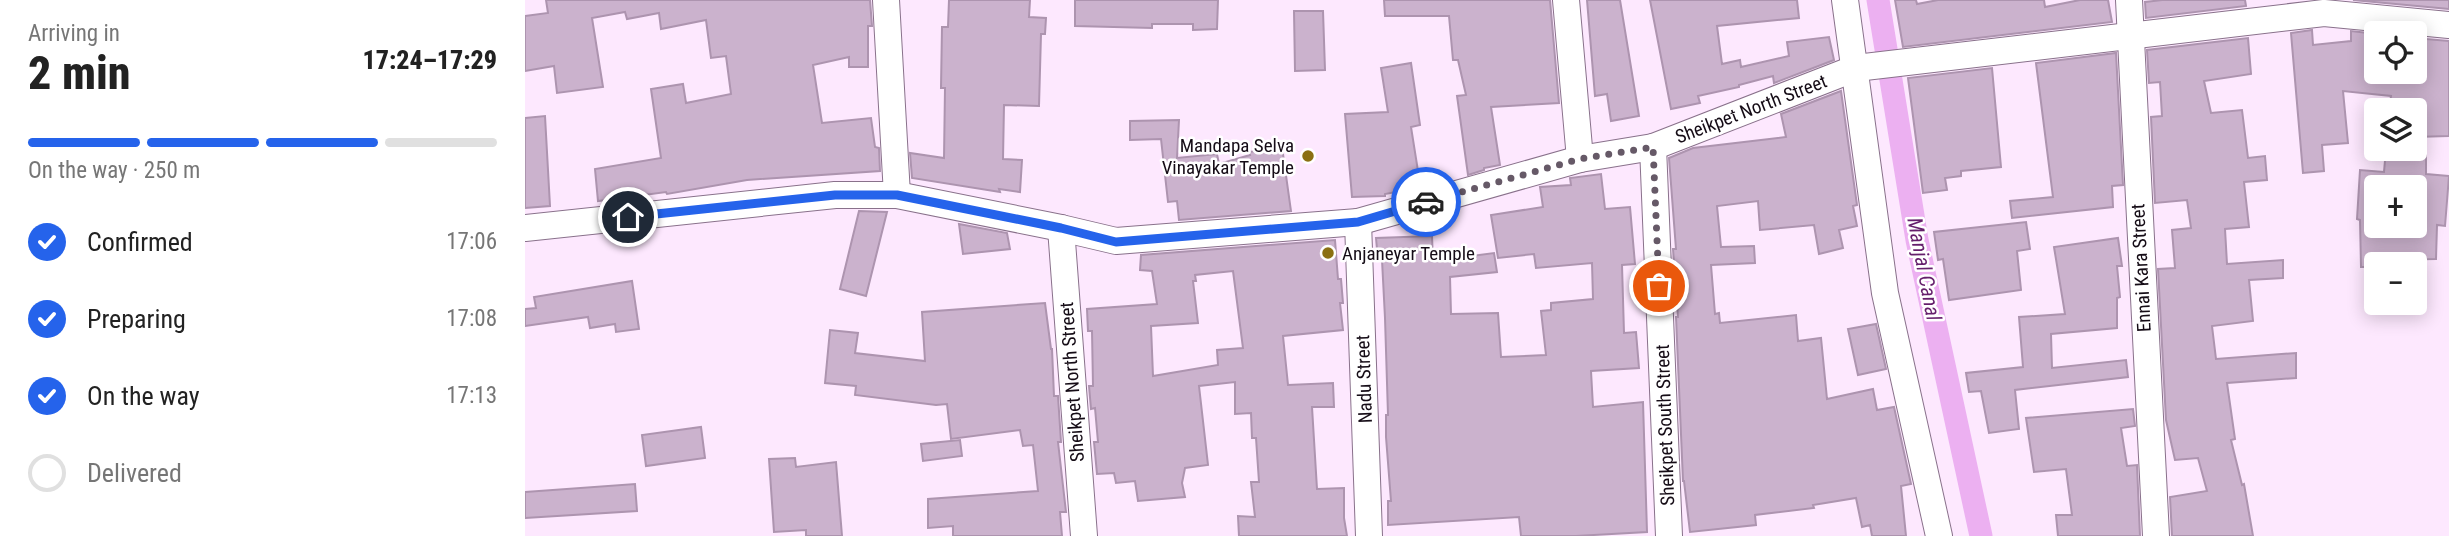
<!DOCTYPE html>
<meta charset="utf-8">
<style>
:root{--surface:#fff;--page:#f6f6f6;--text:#222;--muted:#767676;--line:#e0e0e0;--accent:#2563eb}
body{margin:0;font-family:"Roboto Condensed",sans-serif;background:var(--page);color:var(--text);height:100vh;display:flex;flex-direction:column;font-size:26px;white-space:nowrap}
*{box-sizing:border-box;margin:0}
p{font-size:23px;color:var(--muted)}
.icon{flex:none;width:38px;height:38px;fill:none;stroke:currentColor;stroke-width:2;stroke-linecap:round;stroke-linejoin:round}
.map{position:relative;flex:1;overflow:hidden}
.sheet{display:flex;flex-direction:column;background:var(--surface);width:525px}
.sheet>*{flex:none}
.tools{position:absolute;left:1839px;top:21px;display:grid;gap:14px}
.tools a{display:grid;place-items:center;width:63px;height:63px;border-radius:7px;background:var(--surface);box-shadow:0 4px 18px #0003;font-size:35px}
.pin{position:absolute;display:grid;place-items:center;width:60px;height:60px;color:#fff;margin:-30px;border:4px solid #fff;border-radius:50%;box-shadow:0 2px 7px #0007}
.courier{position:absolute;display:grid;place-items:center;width:70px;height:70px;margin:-35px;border:5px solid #2563eb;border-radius:50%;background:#fff;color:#222;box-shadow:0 2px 9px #0007}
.summary em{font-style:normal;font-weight:800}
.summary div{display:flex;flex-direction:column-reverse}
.summary{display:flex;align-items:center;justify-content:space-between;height:119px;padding:0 28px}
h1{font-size:46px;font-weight:800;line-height:52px}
.bar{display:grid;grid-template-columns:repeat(4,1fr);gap:10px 7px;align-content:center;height:84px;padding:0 28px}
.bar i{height:9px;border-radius:5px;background:var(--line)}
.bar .active{background:var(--accent)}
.bar p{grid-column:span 4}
ol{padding:0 28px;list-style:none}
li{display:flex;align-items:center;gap:21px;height:77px}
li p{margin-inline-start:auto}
li .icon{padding:7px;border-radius:50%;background:var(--accent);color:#fff;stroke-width:4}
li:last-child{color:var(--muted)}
li i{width:38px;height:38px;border:4px solid var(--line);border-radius:50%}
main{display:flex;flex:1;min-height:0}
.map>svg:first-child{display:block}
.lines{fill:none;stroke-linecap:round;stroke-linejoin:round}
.canal{stroke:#ecb0f1;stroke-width:23}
.building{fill:#cbb2cd;stroke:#ad94af;stroke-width:2;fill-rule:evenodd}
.minor-casing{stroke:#89718b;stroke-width:28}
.minor{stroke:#fff;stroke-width:26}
.done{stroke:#665967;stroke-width:7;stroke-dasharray:0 12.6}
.route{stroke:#2563eb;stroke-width:9}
.poi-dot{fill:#8b7012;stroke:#fff;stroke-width:2.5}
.labels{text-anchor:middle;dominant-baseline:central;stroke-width:5;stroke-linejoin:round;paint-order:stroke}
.street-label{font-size:19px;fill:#150c16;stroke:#fff}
.poi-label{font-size:19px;fill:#150c16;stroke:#fff;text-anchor:end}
.water-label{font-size:21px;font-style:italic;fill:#651f6c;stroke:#fff}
</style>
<main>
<section class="sheet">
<div class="summary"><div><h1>2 min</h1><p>Arriving in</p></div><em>17:24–17:29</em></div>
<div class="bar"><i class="active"></i><i class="active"></i><i class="active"></i><i></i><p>On the way · 250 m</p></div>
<ol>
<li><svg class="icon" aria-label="check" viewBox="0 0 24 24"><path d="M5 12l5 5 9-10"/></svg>Confirmed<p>17:06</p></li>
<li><svg class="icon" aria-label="check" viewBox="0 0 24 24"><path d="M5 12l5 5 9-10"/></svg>Preparing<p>17:08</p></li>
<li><svg class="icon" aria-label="check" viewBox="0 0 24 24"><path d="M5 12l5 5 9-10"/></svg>On the way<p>17:13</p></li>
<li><i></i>Delivered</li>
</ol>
</section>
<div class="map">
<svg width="1924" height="536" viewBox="0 0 1924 536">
<rect width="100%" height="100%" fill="#fde8fe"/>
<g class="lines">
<path class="canal" d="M 1353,0 L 1392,240 L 1456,536"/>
</g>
<g class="building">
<path d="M 21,0 L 345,0 L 347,26 L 343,26 L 343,67 L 324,67 L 324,57 L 288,65 L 297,123 L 346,118 L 350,147 L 354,148 L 355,171 L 222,180 L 142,194 L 141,192 L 73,201 L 70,169 L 136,158 L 126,89 L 158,84 L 161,103 L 206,94 L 201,56 L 186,58 L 181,20 L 136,29 L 134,13 L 102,19 L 100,12 L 67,18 L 78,87 L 32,93 L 29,66 L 0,71 L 0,16 L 23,13 Z"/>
<path d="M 424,0 L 505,0 L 504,17 L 521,18 L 520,34 L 516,34 L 514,106 L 479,105 L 478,159 L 497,160 L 495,192 L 474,189 L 475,192 L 387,178 L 385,153 L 419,158 L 420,88 L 416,88 L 417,27 L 423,27 Z"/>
<path d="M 550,0 L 693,0 L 692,29 L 668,30 L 668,24 L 627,24 L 627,28 L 550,26 Z"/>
<path d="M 859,0 L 1025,0 L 1034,103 L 966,107 L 975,165 L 959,168 L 959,170 L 943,175 L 932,96 L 941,95 L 933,60 L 928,60 L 924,16 L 860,16 Z"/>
<path d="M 1062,0 L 1095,0 L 1114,116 L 1086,121 L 1082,94 L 1070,96 Z"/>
<path d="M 1125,0 L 1272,0 L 1274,18 L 1192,26 L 1197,64 L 1215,60 L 1216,67 L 1264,56 L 1262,42 L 1304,37 L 1309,60 L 1249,83 L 1248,76 L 1214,85 L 1214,87 L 1173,96 L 1175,103 L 1146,109 Z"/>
<path d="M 1370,0 L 1391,0 L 1392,4 L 1413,0 L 1519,0 L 1520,7 L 1555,0 L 1583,0 L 1587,22 L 1378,47 Z"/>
<path d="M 1637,0 L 1720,0 L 1721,6 L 1621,18 L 1620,2 Z"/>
<path d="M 1828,0 L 1924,0 L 1924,9 Z"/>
<path d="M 769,11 L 798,11 L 800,70 L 770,71 Z"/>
<path d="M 1787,30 L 1788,45 L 1826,41 L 1826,31 L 1852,34 L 1852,72 L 1890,72 L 1890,38 L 1924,41 L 1924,136 L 1890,137 L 1890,110 L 1864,110 L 1866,96 L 1818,91 L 1823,143 L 1797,145 L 1799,171 L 1778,173 L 1766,33 Z"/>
<path d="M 1723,38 L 1726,74 L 1679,81 L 1686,113 L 1717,110 L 1723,158 L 1740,156 L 1742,180 L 1719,182 L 1724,227 L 1700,229 L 1702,264 L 1758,260 L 1758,278 L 1724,280 L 1728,321 L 1687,326 L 1691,359 L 1771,353 L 1771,378 L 1702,383 L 1710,439 L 1706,440 L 1717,485 L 1719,484 L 1728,536 L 1647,536 L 1645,497 L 1682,491 L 1673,458 L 1650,460 L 1641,420 L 1633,269 L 1650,268 L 1647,230 L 1666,228 L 1662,200 L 1630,203 L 1626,117 L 1637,116 L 1635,82 L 1624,83 L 1622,50 Z"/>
<path d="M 1591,53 L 1598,185 L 1587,186 L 1588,207 L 1487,218 L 1485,201 L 1528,197 L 1511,63 Z"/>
<path d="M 886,63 L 895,125 L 886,127 L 893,171 L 889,171 L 892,188 L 860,194 L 860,196 L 827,197 L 820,114 L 863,112 L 856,68 Z"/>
<path d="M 1467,68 L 1476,167 L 1436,171 L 1436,176 L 1420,178 L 1422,190 L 1398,193 L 1383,78 Z"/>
<path d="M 1316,91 L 1332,205 L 1328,206 L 1332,226 L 1314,230 L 1318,248 L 1294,254 L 1289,225 L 1235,230 L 1233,201 L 1192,206 L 1196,247 L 1229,246 L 1230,263 L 1186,265 L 1190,314 L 1194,313 L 1195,323 L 1271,315 L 1273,341 L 1296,338 L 1302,399 L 1348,389 L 1352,410 L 1369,407 L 1386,484 L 1376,486 L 1381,536 L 1347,536 L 1345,525 L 1337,527 L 1331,498 L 1288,505 L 1289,508 L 1230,515 L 1231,525 L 1165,532 L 1159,481 L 1158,481 L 1151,317 L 1153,317 L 1148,249 L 1151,249 L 1144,158 L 1168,148 L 1261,137 L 1256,114 Z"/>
<path d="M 20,116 L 25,206 L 0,208 L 0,118 Z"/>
<path d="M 654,120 L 652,158 L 692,154 L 694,164 L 725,155 L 724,152 L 757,147 L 766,211 L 654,220 L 652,201 L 643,202 L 636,139 L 605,140 L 605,121 Z"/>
<path d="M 1861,149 L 1901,149 L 1901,174 L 1924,176 L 1920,226 L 1912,225 L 1911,259 L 1852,260 L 1852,267 L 1836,267 L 1835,220 L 1832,219 L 1835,170 L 1859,172 ZM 1852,187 L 1890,187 L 1890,230 L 1852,230 Z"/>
<path d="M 1076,174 L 1080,209 L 1105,207 L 1110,264 L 1097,265 L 1099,333 L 1111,332 L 1114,368 L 1066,371 L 1068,407 L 1118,402 L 1122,532 L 1051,536 L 996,536 L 994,517 L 863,525 L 863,501 L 866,501 L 861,437 L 861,415 L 863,415 L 860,318 L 857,260 L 853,260 L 851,238 L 907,236 L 908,261 L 969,253 L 972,272 L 925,277 L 926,314 L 973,313 L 976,357 L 1021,355 L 1016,311 L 1026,310 L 1026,303 L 1068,299 L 1067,263 L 1011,268 L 1009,254 L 973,258 L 966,215 L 1018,207 L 1015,187 L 1046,185 L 1045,178 Z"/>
<path d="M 334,211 L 362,212 L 341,296 L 315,289 Z"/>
<path d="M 1501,222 L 1505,249 L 1492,251 L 1496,290 L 1424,300 L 1418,259 L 1413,260 L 1409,232 Z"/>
<path d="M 434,224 L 482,233 L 485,249 L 438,254 Z"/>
<path d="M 1593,238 L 1597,266 L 1592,266 L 1595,297 L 1592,298 L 1592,328 L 1526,334 L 1527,368 L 1601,360 L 1603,377 L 1490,390 L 1494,429 L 1464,433 L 1456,391 L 1444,392 L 1441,373 L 1498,367 L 1494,317 L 1540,314 L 1529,247 Z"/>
<path d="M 810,240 L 813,279 L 816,279 L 818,303 L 815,303 L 818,330 L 758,336 L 763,385 L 808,383 L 809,407 L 787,407 L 792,489 L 819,488 L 819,518 L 822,536 L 714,536 L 713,516 L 730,517 L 726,482 L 734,482 L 731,438 L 727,438 L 726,413 L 710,414 L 710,382 L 674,386 L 683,465 L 660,468 L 657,483 L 660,497 L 613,501 L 610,481 L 591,483 L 589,473 L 572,474 L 569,442 L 573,442 L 570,408 L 566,409 L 564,386 L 568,386 L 567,331 L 563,331 L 562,309 L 632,304 L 627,271 L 615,270 L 616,255 ZM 708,271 L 718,348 L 692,350 L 693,365 L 628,376 L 626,326 L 673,323 L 668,281 L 671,281 L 670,275 Z"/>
<path d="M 107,281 L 114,329 L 91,332 L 90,324 L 65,328 L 63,317 L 0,326 L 0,309 L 11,308 L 9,297 Z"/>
<path d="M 520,303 L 526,349 L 527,349 L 529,396 L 533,396 L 536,442 L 533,442 L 541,512 L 535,512 L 537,536 L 428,536 L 428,526 L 403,528 L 403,499 L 513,491 L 508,445 L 498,446 L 495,430 L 426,439 L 422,404 L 411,405 L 330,395 L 331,386 L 300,383 L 305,330 L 333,333 L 330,353 L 400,361 L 397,312 Z"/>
<path d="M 1351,324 L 1361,369 L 1333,375 L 1323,329 Z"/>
<path d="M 1608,409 L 1610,426 L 1596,428 L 1602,466 L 1612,465 L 1615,536 L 1533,536 L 1531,515 L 1547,515 L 1541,469 L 1509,472 L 1501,418 Z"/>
<path d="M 176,427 L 180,458 L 121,466 L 117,435 Z"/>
<path d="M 435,440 L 437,456 L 398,461 L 396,444 Z"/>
<path d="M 270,458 L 271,467 L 311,462 L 317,536 L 281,536 L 281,530 L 249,532 L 244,459 Z"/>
<path d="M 110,484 L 112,511 L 0,518 L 0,492 Z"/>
</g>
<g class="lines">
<defs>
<g id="minor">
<path d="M 361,0 L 372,195"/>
<path d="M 1041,0 L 1055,159"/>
<path d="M 1320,0 L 1360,293 L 1414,536"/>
<path d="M 1604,0 L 1631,536"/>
<path d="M 1128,147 L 1144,536"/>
<path d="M 833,222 L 844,536"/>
<path d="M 0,228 L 310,195 L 372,195 L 536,228 L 591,241 L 833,222 L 1055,159 L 1128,147 L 1331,68 L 1799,13 L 1924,25"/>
<path d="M 536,228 L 559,536"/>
</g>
</defs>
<use href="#minor" class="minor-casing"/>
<use href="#minor" class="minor"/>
</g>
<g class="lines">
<path class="done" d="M 901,202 L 1055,159 L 1128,147 L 1134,286"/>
<path class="route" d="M 103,217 L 310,195 L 372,195 L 536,228 L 591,242 L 833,222 L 901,202"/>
</g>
<g class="poi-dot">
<circle cx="783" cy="156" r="7"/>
<circle cx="803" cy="253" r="7"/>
</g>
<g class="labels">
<g class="street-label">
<text transform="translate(1226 109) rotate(-21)">Sheikpet North Street</text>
<text transform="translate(1616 268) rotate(-93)">Ennai Kara Street</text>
<text transform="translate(839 379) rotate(-92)">Nadu Street</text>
<text transform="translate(547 382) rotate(-94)">Sheikpet North Street</text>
<text transform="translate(1140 425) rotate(-92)">Sheikpet South Street</text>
</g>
<g class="poi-label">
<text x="769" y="145">Mandapa Selva<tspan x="769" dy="22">Vinayakar Temple</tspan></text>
<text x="817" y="253" text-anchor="start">Anjaneyar Temple</text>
</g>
<g class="water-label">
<text transform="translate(1399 269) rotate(79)">Manjal Canal</text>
</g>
</g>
</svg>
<div class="tools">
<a><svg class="icon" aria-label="locate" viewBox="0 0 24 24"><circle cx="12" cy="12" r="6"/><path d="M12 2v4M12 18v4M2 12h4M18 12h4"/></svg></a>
<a><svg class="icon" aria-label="layers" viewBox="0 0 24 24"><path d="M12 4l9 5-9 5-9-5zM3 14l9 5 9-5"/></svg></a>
<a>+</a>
<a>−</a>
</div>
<div class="pin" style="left:1134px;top:286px;background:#ea580c"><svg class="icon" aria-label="bag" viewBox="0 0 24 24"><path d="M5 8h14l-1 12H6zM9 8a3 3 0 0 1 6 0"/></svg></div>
<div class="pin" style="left:103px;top:217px;background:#1f2937"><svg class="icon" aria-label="home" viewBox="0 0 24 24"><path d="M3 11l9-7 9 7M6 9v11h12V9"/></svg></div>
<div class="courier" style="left:901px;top:202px"><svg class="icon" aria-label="car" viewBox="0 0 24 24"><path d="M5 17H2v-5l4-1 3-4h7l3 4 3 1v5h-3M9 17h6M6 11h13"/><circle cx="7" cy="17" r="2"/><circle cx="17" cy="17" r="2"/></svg></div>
</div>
</main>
